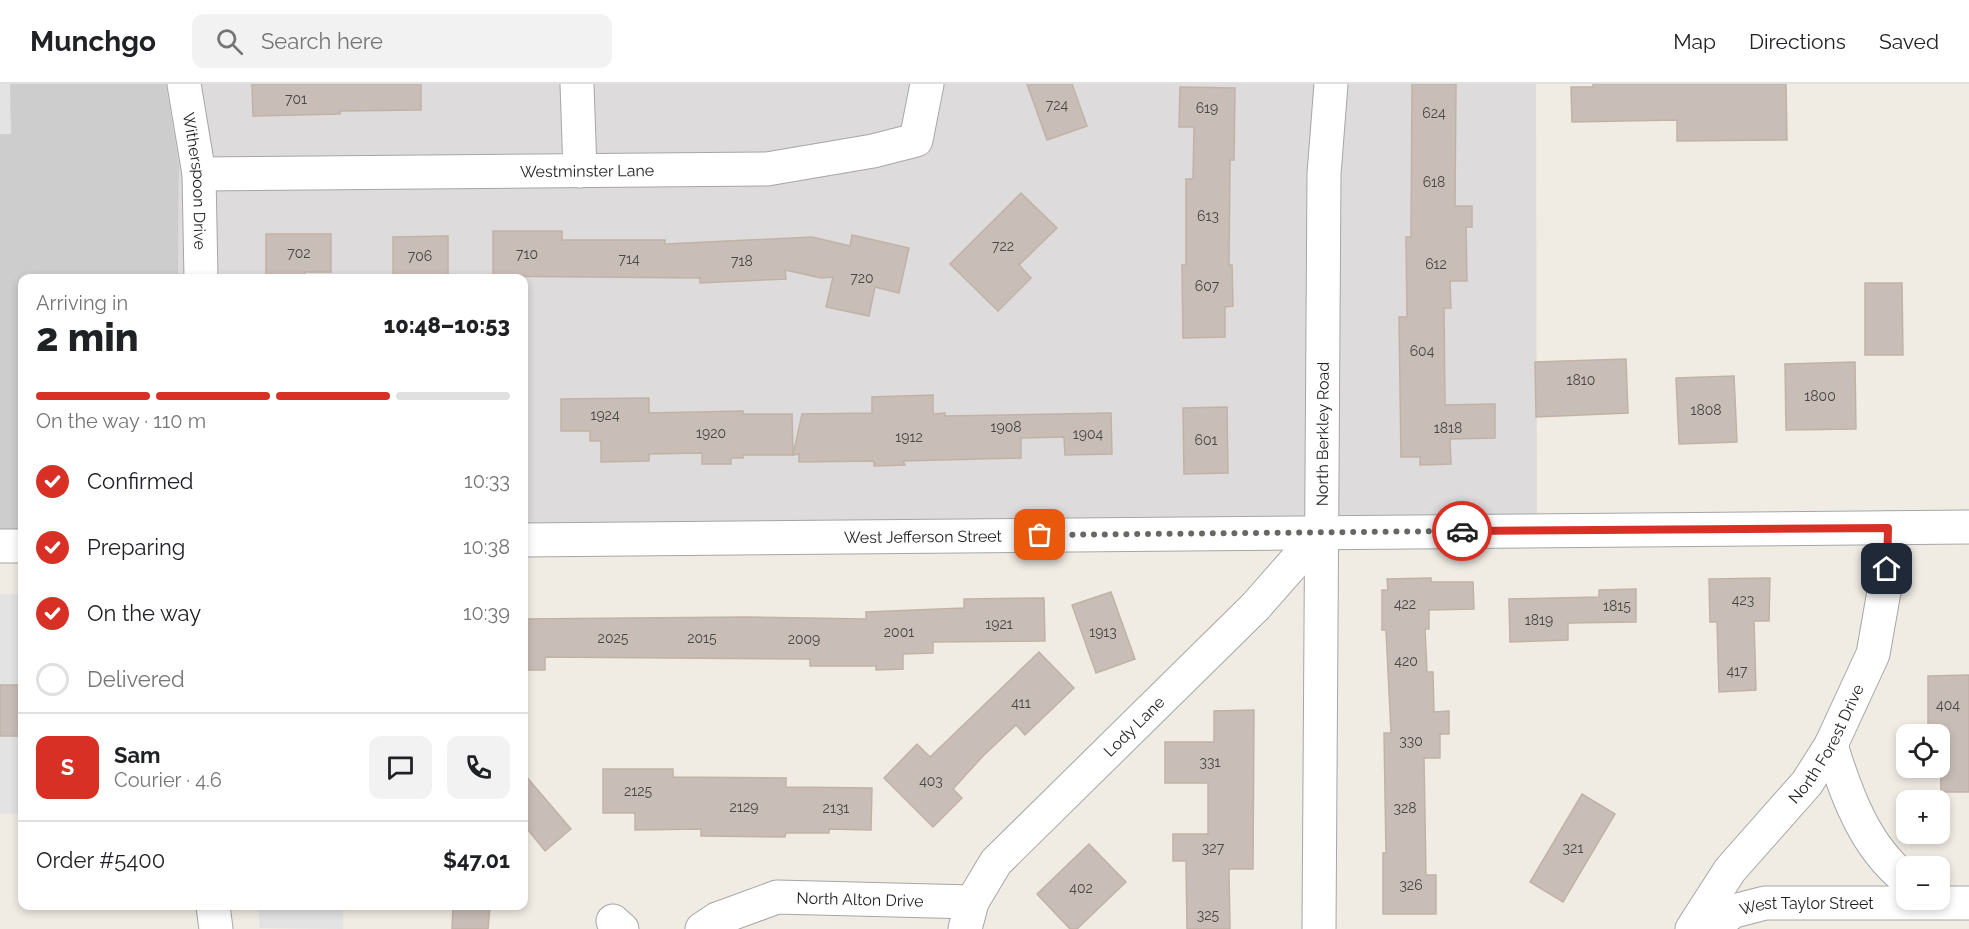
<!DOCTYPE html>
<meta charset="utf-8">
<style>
:root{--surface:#fff;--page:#f2f2f2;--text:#202124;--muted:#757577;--line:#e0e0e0;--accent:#d93025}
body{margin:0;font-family:Raleway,sans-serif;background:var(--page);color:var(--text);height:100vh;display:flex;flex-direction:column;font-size:22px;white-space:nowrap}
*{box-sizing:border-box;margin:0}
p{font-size:20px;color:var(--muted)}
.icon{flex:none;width:33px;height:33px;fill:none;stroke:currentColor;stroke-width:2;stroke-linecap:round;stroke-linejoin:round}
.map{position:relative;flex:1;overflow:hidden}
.side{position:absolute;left:18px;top:190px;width:510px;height:636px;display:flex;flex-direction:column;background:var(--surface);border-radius:12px;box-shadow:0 3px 9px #0003}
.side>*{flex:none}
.fabs{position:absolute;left:1896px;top:640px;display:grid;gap:12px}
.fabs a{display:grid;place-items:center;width:54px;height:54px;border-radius:12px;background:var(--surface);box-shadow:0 3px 9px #0003;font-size:30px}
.pin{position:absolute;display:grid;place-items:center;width:51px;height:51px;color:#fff;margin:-26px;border-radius:12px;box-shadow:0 3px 9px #0006}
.courier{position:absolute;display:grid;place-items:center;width:60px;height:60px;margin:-30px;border:4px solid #d93025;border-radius:50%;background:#fff;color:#222;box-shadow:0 2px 8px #0007}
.head em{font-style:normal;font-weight:800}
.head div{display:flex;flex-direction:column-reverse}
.head{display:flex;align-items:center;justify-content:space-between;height:102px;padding:0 18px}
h1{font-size:39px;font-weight:800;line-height:45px}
.bar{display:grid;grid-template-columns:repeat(4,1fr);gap:9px 6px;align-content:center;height:72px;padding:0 18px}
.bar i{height:8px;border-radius:4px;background:var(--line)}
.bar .current{background:var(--accent)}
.bar p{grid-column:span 4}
.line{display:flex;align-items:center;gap:15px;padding:0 18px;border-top:2px solid var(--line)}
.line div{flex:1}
.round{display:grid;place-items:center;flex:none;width:63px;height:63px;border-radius:12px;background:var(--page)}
ol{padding:0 18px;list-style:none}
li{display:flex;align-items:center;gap:18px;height:66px}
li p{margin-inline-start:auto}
li .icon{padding:6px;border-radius:50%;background:var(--accent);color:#fff;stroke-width:4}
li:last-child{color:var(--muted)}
li i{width:33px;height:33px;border:3px solid var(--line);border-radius:50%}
header{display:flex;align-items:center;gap:36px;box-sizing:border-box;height:84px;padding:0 30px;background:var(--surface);border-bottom:2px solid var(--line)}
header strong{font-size:28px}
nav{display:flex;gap:33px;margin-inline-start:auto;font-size:21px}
.search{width:420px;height:54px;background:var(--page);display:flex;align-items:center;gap:15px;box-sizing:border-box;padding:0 21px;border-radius:12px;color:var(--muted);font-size:22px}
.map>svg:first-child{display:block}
.residential{fill:#dddbdb}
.religious{fill:#cdcdcd}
.parking{fill:#e3e3e3}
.building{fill:#c8beb7;stroke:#c2b2a6;stroke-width:1.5}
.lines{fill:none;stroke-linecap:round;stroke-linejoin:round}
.minor-casing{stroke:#a6a6a6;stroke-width:35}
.minor{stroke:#fff;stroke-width:33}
.done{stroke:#686764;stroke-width:6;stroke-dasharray:0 10.8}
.route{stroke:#d93025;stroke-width:8}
.labels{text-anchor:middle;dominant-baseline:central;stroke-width:4.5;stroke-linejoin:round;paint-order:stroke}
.number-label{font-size:14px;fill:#494745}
.street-label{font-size:16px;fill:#1f1f1f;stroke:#fff}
</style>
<header>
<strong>Munchgo</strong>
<div class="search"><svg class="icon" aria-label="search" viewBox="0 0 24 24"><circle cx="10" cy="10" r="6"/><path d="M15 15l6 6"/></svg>Search here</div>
<nav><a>Map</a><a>Directions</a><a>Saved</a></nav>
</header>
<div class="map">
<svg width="1969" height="845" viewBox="0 0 1969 845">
<rect width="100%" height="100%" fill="#f0ece4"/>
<path class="residential" d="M 166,0 L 1536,0 L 1537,447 L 524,456 L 524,195 L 178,195 L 179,79 Z"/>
<path class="religious" d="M 0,0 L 166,0 L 179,79 L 178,195 L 22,195 L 22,462 L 0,462 Z"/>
<g class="parking">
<path d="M 0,0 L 10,0 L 11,50 L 0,50 Z"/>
<rect x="0" y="510" width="22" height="220"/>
<path d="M 259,822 L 343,822 L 343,845 L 259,844 Z"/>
</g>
<g class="building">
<path d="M 252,0 L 421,0 L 421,26 L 340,27 L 340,30 L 253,32 Z"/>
<path d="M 1027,0 L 1072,0 L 1087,42 L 1047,56 Z"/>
<path d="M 1412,0 L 1456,0 L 1455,122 L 1472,122 L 1472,143 L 1466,143 L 1467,197 L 1450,197 L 1451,224 L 1444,224 L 1445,321 L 1495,320 L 1495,354 L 1450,355 L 1451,380 L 1420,381 L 1420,373 L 1401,373 L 1399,233 L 1407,233 L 1406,153 L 1411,153 Z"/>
<path d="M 1593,0 L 1786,0 L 1787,56 L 1677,57 L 1677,36 L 1572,38 L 1571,3 L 1593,3 Z"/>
<path d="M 1180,3 L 1235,4 L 1234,76 L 1230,76 L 1229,181 L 1232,181 L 1233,222 L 1225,223 L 1225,253 L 1183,254 L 1182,181 L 1186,181 L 1186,95 L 1193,95 L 1194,43 L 1179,43 Z"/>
<path d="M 1021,109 L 1057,144 L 1019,181 L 1031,194 L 998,227 L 950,180 Z"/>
<path d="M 493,147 L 562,147 L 562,156 L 665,156 L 665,160 L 812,153 L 850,162 L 852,151 L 909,164 L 899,209 L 875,203 L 869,232 L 826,223 L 833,193 L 821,194 L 785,186 L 786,195 L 700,199 L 700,194 L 493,192 Z"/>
<path d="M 266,150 L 331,150 L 331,188 L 305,188 L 305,195 L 266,195 Z"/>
<path d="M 448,152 L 448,192 L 393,195 L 393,153 Z"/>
<path d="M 1865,199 L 1902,199 L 1903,271 L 1865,271 Z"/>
<path d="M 1626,275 L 1628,329 L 1536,333 L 1535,278 Z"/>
<path d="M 1855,278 L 1856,345 L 1786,346 L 1785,280 Z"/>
<path d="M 1734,292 L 1737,358 L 1679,360 L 1676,294 Z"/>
<path d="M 933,311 L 933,330 L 945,329 L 945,332 L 1111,329 L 1112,370 L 1065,371 L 1064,353 L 1021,354 L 1021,374 L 903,377 L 905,381 L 874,382 L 874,377 L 799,378 L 799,370 L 793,371 L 802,330 L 872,329 L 872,313 Z"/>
<path d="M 649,314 L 649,329 L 743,327 L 743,330 L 792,330 L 793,371 L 743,371 L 743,374 L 731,374 L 731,380 L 702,380 L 702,369 L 649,370 L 649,377 L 601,378 L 601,357 L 590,357 L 590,347 L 561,347 L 561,315 Z"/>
<path d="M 1227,323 L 1228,389 L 1184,390 L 1183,324 Z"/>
<path d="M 1431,494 L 1431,498 L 1473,498 L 1474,525 L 1429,526 L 1429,545 L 1425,545 L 1427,588 L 1433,588 L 1434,628 L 1449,627 L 1449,650 L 1440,650 L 1440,674 L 1424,674 L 1426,791 L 1436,791 L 1436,830 L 1383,830 L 1383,769 L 1386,769 L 1384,649 L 1391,649 L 1386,546 L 1382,546 L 1382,506 L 1388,506 L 1387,495 Z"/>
<path d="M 1770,494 L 1769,537 L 1754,537 L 1756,606 L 1719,608 L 1717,538 L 1710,538 L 1709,495 Z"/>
<path d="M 1636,505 L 1636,538 L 1568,539 L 1568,556 L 1510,558 L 1509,515 L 1599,513 L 1599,506 Z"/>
<path d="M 1111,508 L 1135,575 L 1096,589 L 1072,521 Z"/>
<path d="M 1044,514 L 1045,557 L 933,558 L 933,569 L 903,570 L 903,585 L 876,586 L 876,582 L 810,582 L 810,575 L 545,573 L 545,586 L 524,586 L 524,535 L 743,533 L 866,535 L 866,528 L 964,524 L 964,515 Z"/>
<path d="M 1039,568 L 1074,604 L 1025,651 L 1016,641 L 983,672 L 953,705 L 962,714 L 933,743 L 884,694 L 917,660 L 930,673 Z"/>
<path d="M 1969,591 L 1969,708 L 1941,708 L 1940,651 L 1928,651 L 1928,592 Z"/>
<rect x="0" y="601" width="22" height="51"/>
<path d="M 1254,626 L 1253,785 L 1229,785 L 1230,845 L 1187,845 L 1186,777 L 1173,777 L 1173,750 L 1208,750 L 1208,699 L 1165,699 L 1165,658 L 1214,658 L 1214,627 Z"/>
<path d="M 603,685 L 673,685 L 673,693 L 786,694 L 786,703 L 872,704 L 871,746 L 829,745 L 829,749 L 786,749 L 785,753 L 701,752 L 701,745 L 635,746 L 635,729 L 603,729 Z"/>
<path d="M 524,690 L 571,745 L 545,767 L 524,741 Z"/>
<path d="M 1582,710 L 1615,730 L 1563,818 L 1530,798 Z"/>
<path d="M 1089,760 L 1126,798 L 1077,845 L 1070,845 L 1037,810 Z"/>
<path d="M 453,822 L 490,822 L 488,845 L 452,845 Z"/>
</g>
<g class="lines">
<defs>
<g id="minor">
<path id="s1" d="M 184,0 L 199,90 L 201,195"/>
<path d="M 577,0 L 580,87"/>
<path id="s2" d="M 199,90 L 767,85 L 873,67 L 916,56 L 927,0"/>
<path id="s3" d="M 524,456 L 1969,443"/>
<path d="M 0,462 L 22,462"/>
<path d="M 1831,661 C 1846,710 1865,763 1906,795"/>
<path d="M 213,822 L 216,845"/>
<path d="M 613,837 L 622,845"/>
<path id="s4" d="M 702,845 L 717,835 L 777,813 L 972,818"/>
<path id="s5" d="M 965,845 L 972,818 L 996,778 L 1256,522 L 1321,448"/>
<path id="s6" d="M 1319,845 L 1324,90 L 1331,0"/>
<path id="s7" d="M 1692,845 L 1730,786 L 1807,699 L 1831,661 L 1873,570 L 1888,485 L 1888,444"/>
<path id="s8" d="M 1708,845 L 1734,827 L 1765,819 L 1969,819"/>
</g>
</defs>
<use href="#minor" class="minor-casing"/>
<use href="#minor" class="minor"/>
</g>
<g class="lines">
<path class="done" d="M 1040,451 L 1462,447"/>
<path class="route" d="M 1462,447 L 1888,444 L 1887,485"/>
</g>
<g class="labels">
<g class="number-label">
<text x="296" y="15">701</text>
<text x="1057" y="21">724</text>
<text x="1207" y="24">619</text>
<text x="1434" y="29">624</text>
<text x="1434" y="98">618</text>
<text x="1208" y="132">613</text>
<text x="1003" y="162">722</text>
<text x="299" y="169">702</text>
<text x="527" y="170">710</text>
<text x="420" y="172">706</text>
<text x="629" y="175">714</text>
<text x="742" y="177">718</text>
<text x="1436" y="180">612</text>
<text x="862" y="194">720</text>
<text x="1207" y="202">607</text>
<text x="1422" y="267">604</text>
<text x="1581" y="296">1810</text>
<text x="1820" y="312">1800</text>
<text x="1706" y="326">1808</text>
<text x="605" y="331">1924</text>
<text x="1006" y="343">1908</text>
<text x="1448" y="344">1818</text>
<text x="711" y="349">1920</text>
<text x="1088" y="350">1904</text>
<text x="909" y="353">1912</text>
<text x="1206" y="356">601</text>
<text x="1743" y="516">423</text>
<text x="1405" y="520">422</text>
<text x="1617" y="522">1815</text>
<text x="1539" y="536">1819</text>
<text x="999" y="540">1921</text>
<text x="899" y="548">2001</text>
<text x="1103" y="548">1913</text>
<text x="613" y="554">2025</text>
<text x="702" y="554">2015</text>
<text x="804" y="555">2009</text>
<text x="1406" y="577">420</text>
<text x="1737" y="587">417</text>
<text x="1021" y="619">411</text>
<text x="1948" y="621">404</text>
<text x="1411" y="657">330</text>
<text x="1210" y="678">331</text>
<text x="931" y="697">403</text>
<text x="638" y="707">2125</text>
<text x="744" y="723">2129</text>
<text x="836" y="724">2131</text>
<text x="1405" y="724">328</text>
<text x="1213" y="764">327</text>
<text x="1573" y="764">321</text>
<text x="1411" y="801">326</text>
<text x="1081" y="804">402</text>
<text x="1208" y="831">325</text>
</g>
<g class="street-label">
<text stroke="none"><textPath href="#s2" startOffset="388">Westminster Lane</textPath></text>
<text stroke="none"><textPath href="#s1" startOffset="98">Witherspoon Drive</textPath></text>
<text stroke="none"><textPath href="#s6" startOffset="495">North Berkley Road</textPath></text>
<text stroke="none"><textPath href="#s3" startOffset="399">West Jefferson Street</textPath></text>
<text stroke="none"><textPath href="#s5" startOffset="268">Lody Lane</textPath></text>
<text stroke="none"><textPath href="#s7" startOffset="230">North Forest Drive</textPath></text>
<text stroke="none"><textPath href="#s4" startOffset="165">North Alton Drive</textPath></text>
<text stroke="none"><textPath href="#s8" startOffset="105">West Taylor Street</textPath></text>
</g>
</g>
</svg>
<div class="fabs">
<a><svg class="icon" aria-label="locate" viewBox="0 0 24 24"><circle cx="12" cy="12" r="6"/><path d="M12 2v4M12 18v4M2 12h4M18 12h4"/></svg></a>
<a>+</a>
<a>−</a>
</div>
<div class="pin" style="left:1040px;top:451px;background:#ea580c"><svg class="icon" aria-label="bag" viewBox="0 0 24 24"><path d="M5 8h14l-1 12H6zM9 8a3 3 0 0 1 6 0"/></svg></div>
<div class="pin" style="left:1887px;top:485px;background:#1f2937"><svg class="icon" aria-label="home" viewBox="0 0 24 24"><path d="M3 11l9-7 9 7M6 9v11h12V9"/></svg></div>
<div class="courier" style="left:1462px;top:447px"><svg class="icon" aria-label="car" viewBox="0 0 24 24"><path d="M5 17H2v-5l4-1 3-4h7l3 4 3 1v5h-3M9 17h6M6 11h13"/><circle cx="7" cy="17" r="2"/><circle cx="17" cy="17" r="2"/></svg></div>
<section class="side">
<div class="head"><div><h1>2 min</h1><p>Arriving in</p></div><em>10:48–10:53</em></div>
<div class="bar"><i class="current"></i><i class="current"></i><i class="current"></i><i></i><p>On the way · 110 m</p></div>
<ol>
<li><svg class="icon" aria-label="check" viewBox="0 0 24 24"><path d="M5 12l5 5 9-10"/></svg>Confirmed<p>10:33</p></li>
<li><svg class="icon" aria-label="check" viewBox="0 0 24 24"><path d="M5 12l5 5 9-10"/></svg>Preparing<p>10:38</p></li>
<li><svg class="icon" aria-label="check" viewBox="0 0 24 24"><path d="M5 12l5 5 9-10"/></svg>On the way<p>10:39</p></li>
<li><i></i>Delivered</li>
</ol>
<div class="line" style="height:108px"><b class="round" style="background:var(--accent);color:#fff">S</b><div><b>Sam</b><p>Courier · 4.6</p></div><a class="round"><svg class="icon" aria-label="chat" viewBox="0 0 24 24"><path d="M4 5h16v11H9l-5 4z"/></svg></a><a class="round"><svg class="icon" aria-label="phone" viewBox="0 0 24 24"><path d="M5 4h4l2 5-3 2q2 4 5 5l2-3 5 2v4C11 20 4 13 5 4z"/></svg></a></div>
<div class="line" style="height:78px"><div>Order #5400</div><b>$47.01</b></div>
</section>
</div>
